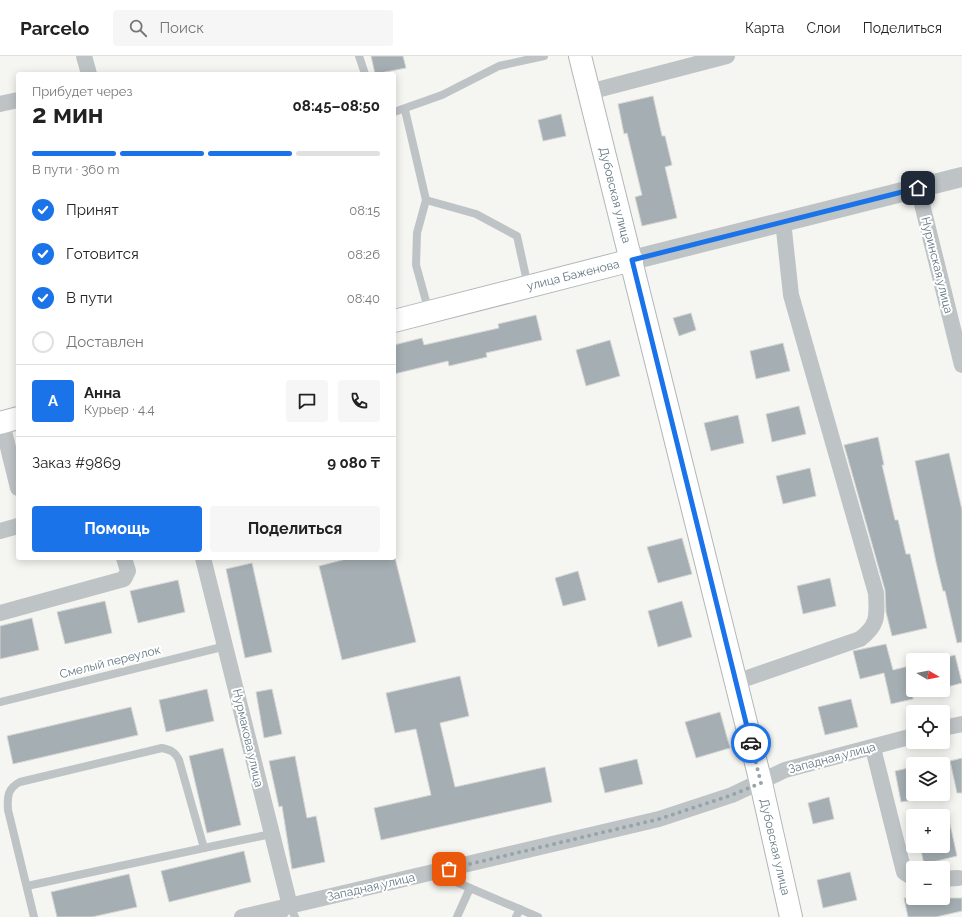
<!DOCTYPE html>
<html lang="ru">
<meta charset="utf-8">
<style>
:root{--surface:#fff;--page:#f6f6f6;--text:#222;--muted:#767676;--line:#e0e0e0;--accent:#1a73e8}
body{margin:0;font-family:Raleway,sans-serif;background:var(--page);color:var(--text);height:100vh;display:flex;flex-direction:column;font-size:15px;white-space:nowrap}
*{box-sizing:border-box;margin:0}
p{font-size:13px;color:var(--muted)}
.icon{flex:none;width:22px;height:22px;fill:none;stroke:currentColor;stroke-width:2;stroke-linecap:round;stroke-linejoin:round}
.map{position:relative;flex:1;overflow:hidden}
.side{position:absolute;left:16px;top:16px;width:380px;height:488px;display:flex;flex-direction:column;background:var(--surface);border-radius:4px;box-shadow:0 2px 10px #0003}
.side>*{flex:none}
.needle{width:26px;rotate:100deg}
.buttons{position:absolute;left:906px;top:597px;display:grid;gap:8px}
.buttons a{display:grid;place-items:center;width:44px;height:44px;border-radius:4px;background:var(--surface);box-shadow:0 2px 10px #0003;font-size:20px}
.pin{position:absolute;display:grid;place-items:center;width:34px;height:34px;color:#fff;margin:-17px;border-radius:8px;box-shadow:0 2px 6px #0006}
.courier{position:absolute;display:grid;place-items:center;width:40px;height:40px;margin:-20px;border:3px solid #1a73e8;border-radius:50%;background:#fff;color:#222;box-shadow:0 1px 5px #0007}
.overview em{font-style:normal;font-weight:700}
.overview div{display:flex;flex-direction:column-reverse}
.overview{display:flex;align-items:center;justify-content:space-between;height:68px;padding:0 16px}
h1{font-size:26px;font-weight:700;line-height:30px}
.bar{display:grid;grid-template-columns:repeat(4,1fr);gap:6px 4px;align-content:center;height:48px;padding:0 16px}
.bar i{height:5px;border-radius:3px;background:var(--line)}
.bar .current{background:var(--accent)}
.bar p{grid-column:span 4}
.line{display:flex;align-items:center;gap:10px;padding:0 16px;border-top:1px solid var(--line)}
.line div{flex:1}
.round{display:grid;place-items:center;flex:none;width:42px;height:42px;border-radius:4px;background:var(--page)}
ol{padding:0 16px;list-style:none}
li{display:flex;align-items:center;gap:12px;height:44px}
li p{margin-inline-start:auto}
li .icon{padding:4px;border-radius:50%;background:var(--accent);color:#fff;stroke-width:4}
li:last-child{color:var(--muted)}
li i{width:22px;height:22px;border:2px solid var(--line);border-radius:50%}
.cta{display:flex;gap:8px;margin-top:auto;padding:8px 16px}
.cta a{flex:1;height:46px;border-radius:4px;background:var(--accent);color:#fff;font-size:16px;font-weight:700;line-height:46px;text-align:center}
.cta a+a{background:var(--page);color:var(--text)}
header{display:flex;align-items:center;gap:24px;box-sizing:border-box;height:56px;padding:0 20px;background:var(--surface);border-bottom:1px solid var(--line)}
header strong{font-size:19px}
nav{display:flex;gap:22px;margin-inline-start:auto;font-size:14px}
.search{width:280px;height:36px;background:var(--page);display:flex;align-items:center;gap:10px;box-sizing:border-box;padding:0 14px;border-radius:4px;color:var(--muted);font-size:15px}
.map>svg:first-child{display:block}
.building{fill:#a5afb3;stroke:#d6d6d4}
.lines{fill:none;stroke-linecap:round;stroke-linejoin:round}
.secondary-casing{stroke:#b0b7ba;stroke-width:24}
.service{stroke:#bec3c6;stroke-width:8}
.minor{stroke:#bec3c6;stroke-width:16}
.tertiary{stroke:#bec3c6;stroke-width:20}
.secondary{stroke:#fff;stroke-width:22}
.done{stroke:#97a4aa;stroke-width:4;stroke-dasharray:0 7.2}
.route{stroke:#1a73e8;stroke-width:5}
.labels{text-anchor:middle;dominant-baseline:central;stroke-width:4;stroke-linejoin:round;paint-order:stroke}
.street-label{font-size:12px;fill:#647883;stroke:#fff}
</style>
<header>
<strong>Parcelo</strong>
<div class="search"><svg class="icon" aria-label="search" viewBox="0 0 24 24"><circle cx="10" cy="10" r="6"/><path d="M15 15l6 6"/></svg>Поиск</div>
<nav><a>Карта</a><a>Слои</a><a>Поделиться</a></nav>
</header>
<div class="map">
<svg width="962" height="861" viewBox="0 0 962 861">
<rect width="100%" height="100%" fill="#f5f5f1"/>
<g class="building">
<path d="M 371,0 L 403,0 L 406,12 L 375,18 Z"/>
<path d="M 653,40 L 662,80 L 665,80 L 672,109 L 665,111 L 677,162 L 642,170 L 635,141 L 642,139 L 627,77 L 624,78 L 618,48 Z"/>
<path d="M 561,58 L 566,80 L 543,85 L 538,64 Z"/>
<path d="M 691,257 L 696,274 L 679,280 L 673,262 Z"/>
<path d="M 536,259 L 542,284 L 486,297 L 487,301 L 449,310 L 448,305 L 394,318 L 394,289 L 422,282 L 424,289 L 499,272 L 498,268 Z"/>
<path d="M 610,284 L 620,320 L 586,330 L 576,294 Z"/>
<path d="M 783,287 L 790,315 L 756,323 L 750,295 Z"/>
<path d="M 799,350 L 806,378 L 772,386 L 766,358 Z"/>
<path d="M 738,359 L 744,387 L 711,395 L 704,367 Z"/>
<path d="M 878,381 L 884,409 L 882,409 L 895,464 L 898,464 L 906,498 L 910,498 L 927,572 L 892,580 L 886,556 L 885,534 L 844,389 Z"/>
<path d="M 949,397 L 962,454 L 962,586 L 957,587 L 945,535 L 943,535 L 936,506 L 915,405 Z"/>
<path d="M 810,412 L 816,440 L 783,448 L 776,420 Z"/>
<path d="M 682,482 L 692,518 L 658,527 L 647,491 Z"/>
<path d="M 350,502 L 395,502 L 416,586 L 342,604 L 319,510 Z"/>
<path d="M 252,507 L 272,596 L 245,602 L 226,513 Z"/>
<path d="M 578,515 L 586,544 L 563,550 L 555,522 Z"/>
<path d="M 830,522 L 836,550 L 803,558 L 797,530 Z"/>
<path d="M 178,524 L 185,556 L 138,567 L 130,535 Z"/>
<path d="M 105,545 L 112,577 L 65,588 L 57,556 Z"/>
<path d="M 682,545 L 692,581 L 658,591 L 648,555 Z"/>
<path d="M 32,562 L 39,594 L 0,603 L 0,570 Z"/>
<path d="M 886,588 L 893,614 L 913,609 L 913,643 L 891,648 L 884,617 L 860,623 L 853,595 Z"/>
<path d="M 955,599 L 962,627 L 943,632 L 943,602 Z"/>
<path d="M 460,620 L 469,660 L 440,667 L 455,731 L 545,711 L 552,746 L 381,784 L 374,752 L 431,739 L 416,673 L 395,677 L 386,637 Z"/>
<path d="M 207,633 L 214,665 L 166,676 L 159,644 Z"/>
<path d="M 272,633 L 282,678 L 264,682 L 256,636 Z"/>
<path d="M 851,643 L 858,671 L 825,679 L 818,651 Z"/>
<path d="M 131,651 L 138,679 L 13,708 L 7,680 Z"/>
<path d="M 720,656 L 730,692 L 696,702 L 685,666 Z"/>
<path d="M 223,692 L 241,769 L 207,777 L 189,700 Z"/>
<path d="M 295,700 L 307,762 L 316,760 L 325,806 L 292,813 L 282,750 L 279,751 L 269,705 Z"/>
<path d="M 962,702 L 962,737 L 957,737 L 950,705 Z"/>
<path d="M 637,703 L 643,728 L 605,737 L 599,712 Z"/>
<path d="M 913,711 L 913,744 L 901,746 L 895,715 Z"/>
<path d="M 829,741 L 834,763 L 813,768 L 808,747 Z"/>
<path d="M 948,759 L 957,800 L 924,808 L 920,790 L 943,790 L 943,760 Z"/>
<path d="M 244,795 L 251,826 L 169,846 L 161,815 Z"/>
<path d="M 850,816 L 857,844 L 823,852 L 817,824 Z"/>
<path d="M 129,818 L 137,851 L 92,861 L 57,861 L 51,836 Z"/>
<path d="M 904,842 L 962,842 L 962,855 L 936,861 L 908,861 Z"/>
</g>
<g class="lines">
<defs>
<g id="secondary">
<path d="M 580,0 L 761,727 L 791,861"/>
<path d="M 394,265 L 632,204"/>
<path d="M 0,367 L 18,362"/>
</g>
</defs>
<use href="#secondary" class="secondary-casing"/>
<g class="service">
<path d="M 359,0 L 365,18"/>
<path d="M 405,54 L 426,144 L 476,158 L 517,180 L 528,230"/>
<path d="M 394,56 L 442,39 L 499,10 L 544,0"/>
<path d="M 426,144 L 417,177 L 416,209 L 429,256"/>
<path d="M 0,646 L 226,590"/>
<path d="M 435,817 L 538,861"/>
<path d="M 27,830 L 204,792"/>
<path d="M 34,861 L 8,754 C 7,740 8,732 20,726 L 162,692 C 171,694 175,696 179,704 L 204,792 L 271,778"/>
<path d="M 282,861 L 290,850 L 295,861"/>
<path d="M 457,861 L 470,832"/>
<path d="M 516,861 L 520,853"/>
</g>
<g class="minor">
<path d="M 84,0 L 89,18"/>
<path d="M 589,36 L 727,0"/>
<path d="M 0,48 L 18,44"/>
<path d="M 918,132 L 962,309"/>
<path d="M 2,367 L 18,432"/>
<path d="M 0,475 L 18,470"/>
<path d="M 203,502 L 290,850"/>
<path d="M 0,557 L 124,523 L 128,515 L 124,502"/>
<path d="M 736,626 L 860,583 C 879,569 877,559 876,537 L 791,239 L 783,165"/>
<path d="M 943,672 L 962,668"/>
<path d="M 873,692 L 904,816 L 913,822"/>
<path d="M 943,823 L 958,822"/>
<path d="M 242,861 L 659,763 L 732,739 L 785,714 L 913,680"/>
</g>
<path class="tertiary" d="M 632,204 L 962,121"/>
<use href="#secondary" class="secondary"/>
</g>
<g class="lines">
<path class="done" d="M 449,813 L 659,763 L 732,739 L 761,727 L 751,687"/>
<path class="route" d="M 751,687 L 632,204 L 918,132"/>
</g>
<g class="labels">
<g class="street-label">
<text transform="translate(615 139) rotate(76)">Дубовская улица</text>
<text transform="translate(937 209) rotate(76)">Нуринская улица</text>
<text transform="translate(573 219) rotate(-14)">улица Баженова</text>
<text transform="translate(110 606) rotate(-14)">Смелый переулок</text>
<text transform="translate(248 682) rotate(77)">Нурмакова улица</text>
<text transform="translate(832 702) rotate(-15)">Западная улица</text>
<text transform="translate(775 791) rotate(77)">Дубовская улица</text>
<text transform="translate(371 831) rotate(-13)">Западная улица</text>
</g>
</g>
</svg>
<div class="buttons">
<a><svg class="needle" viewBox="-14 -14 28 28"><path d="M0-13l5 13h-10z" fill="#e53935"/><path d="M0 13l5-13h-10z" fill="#767676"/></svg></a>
<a><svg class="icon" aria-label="locate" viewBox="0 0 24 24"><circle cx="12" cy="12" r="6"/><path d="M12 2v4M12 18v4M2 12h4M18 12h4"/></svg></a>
<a><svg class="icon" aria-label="layers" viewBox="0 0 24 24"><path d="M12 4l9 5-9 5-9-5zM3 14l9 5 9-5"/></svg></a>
<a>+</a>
<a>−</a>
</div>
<div class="pin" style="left:449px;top:813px;background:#ea580c"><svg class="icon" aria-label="bag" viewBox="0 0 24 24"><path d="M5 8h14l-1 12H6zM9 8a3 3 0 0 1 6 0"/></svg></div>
<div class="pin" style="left:918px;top:132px;background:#1f2937"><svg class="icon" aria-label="home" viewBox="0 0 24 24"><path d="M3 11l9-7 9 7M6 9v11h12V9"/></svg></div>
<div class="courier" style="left:751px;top:687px"><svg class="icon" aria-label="car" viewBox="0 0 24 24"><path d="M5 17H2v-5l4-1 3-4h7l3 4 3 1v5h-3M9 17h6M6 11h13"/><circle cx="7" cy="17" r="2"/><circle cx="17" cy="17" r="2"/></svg></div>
<section class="side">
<div class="overview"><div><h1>2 мин</h1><p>Прибудет через</p></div><em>08:45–08:50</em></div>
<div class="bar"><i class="current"></i><i class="current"></i><i class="current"></i><i></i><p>В пути · 360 m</p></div>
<ol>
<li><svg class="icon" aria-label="check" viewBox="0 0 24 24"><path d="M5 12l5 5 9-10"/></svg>Принят<p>08:15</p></li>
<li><svg class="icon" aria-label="check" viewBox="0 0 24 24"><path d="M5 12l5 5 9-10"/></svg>Готовится<p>08:26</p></li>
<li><svg class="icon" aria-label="check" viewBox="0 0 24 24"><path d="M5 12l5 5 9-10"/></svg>В пути<p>08:40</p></li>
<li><i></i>Доставлен</li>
</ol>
<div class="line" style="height:72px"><b class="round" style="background:var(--accent);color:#fff">А</b><div><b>Анна</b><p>Курьер · 4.4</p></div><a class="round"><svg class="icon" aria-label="chat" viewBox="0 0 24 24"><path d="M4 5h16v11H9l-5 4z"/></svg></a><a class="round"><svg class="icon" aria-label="phone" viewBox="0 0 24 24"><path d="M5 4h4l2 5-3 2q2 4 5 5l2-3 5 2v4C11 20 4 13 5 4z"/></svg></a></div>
<div class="line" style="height:52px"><div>Заказ #9869</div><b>9 080 ₸</b></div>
<div class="cta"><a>Помощь</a><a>Поделиться</a></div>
</section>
</div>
